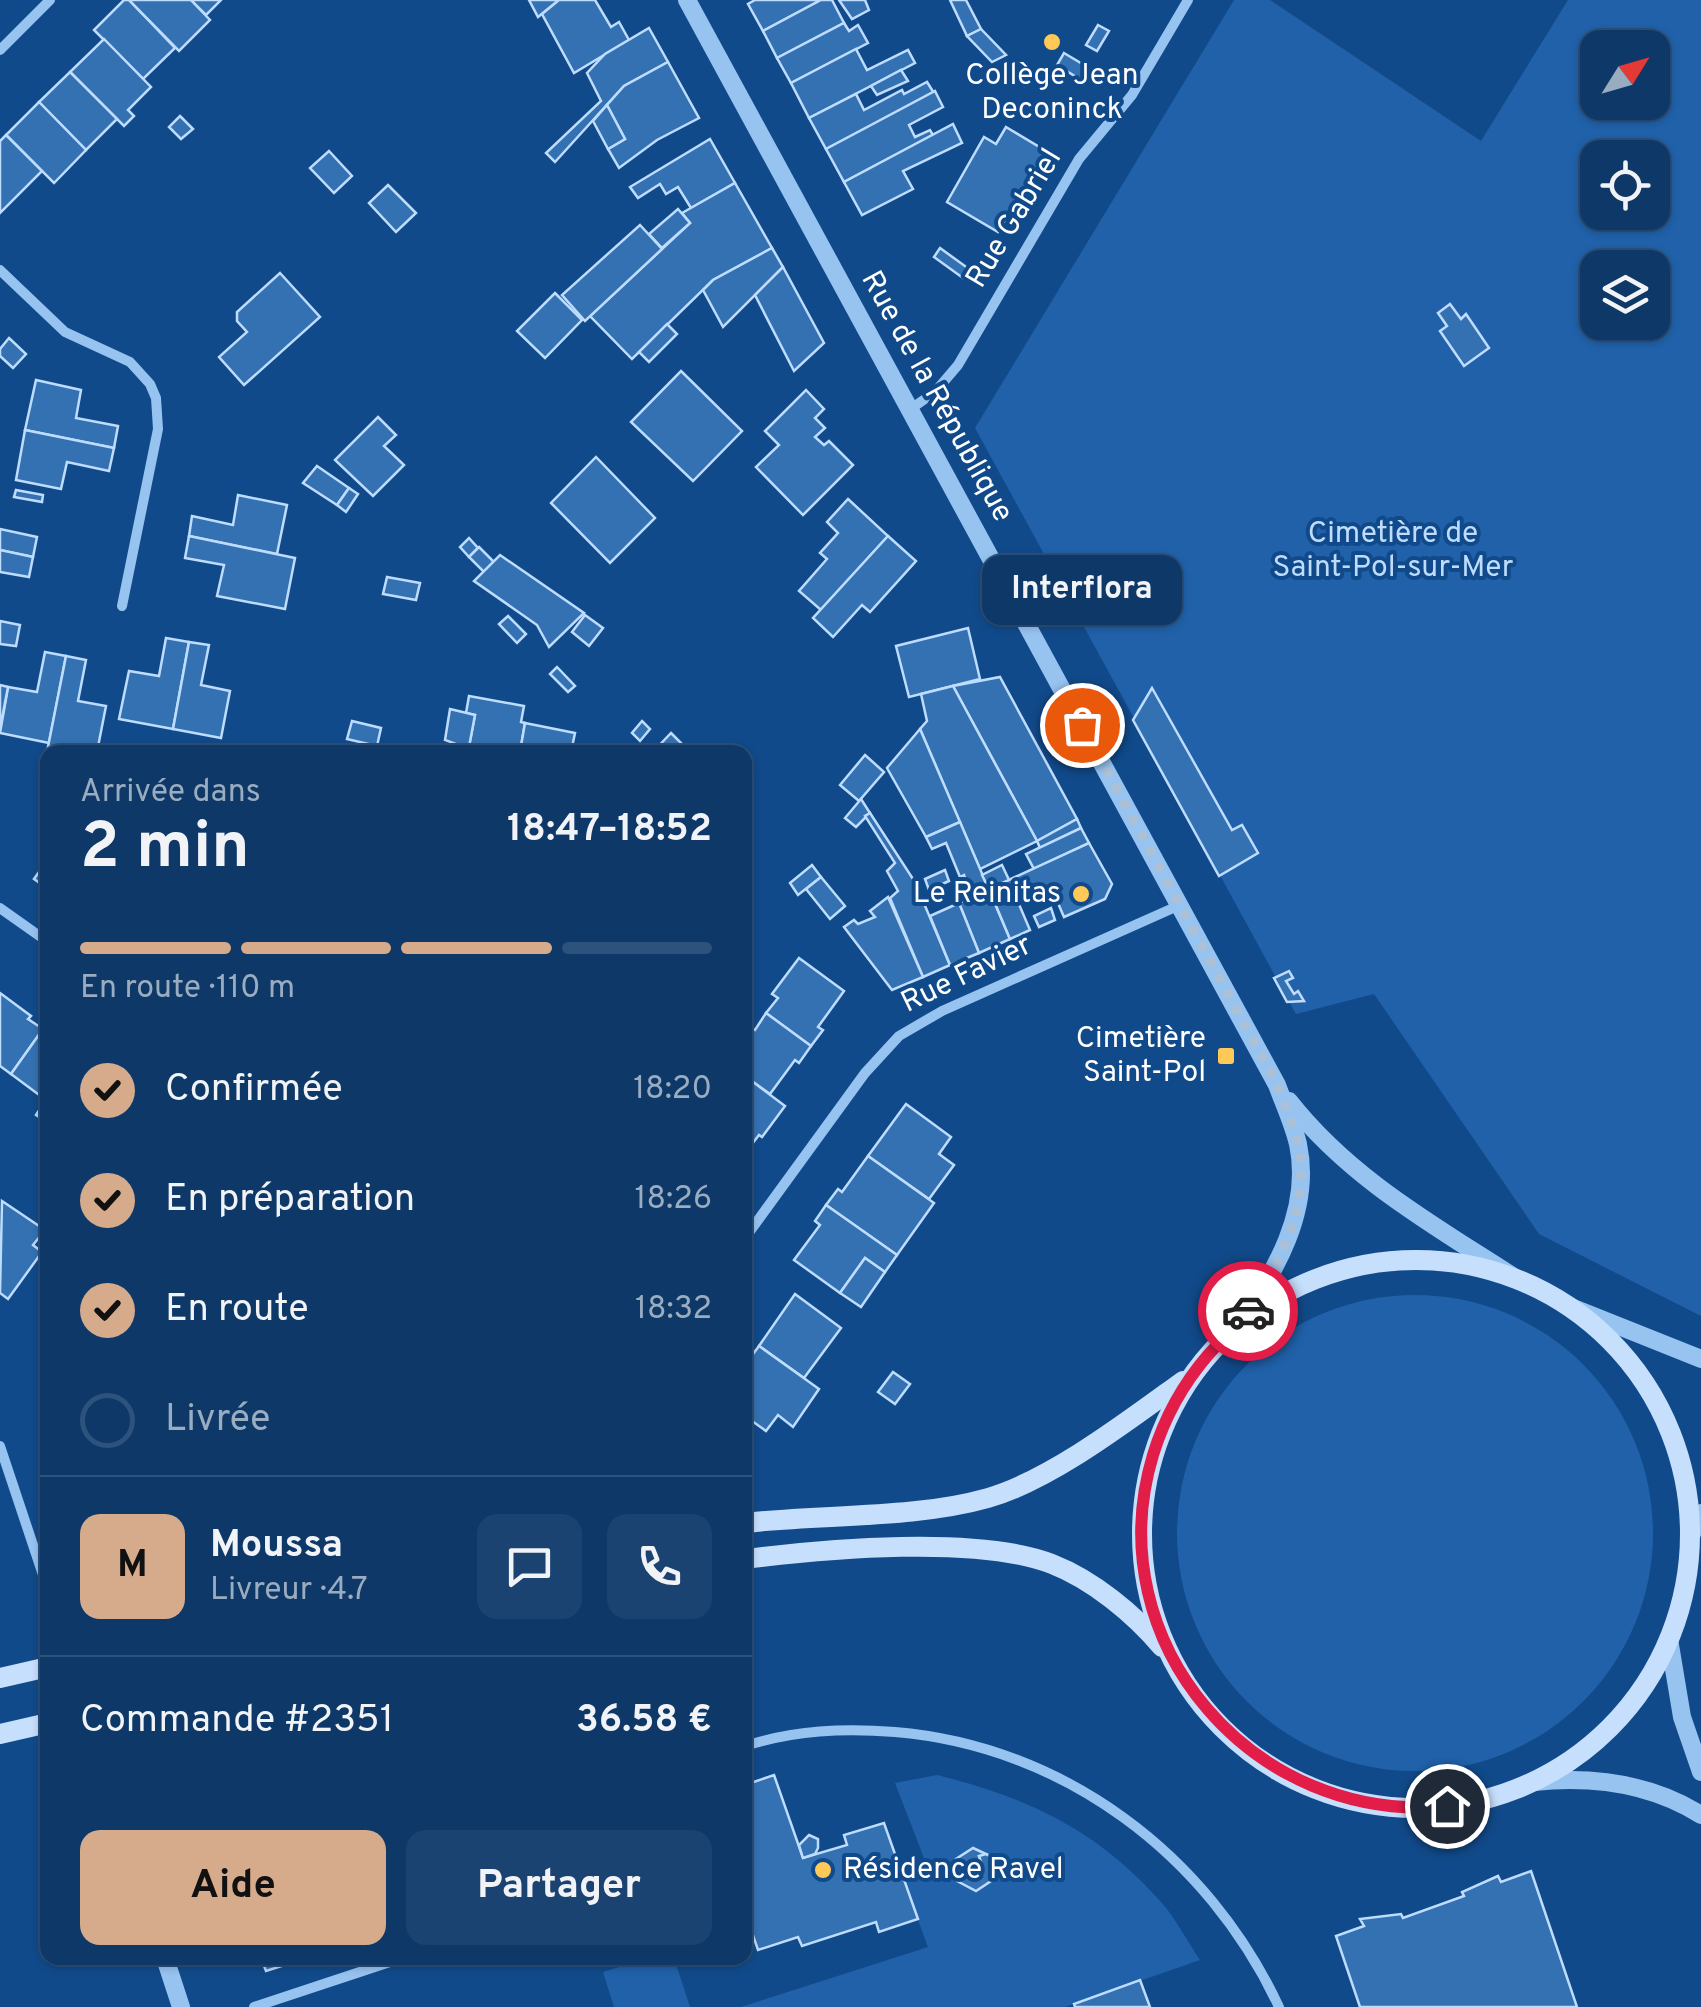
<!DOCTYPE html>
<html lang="fr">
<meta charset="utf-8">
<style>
:root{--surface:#0d3868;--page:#1b4371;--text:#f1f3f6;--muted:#9aacc0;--line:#2d527c;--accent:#d6ab8b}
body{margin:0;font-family:Overpass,sans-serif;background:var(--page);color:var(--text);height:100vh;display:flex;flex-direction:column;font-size:38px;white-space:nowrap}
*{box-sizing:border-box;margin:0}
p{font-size:32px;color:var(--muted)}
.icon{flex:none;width:55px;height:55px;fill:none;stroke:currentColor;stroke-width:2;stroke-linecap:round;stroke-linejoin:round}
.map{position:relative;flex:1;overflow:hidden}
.panel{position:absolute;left:40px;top:745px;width:712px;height:1220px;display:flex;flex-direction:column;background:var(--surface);border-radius:20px;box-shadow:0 2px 8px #0004,0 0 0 2px var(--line)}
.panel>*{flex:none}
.needle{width:65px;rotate:53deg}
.buttons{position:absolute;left:1580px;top:30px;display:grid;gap:20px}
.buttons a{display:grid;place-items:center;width:90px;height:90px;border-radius:20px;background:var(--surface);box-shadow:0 2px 8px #0004,0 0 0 2px var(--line);font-size:50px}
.pin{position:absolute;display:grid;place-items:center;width:85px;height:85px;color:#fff;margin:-42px;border:5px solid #fff;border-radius:50%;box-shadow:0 2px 10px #0007}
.courier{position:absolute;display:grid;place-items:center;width:100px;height:100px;margin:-50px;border:8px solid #e11d48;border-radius:50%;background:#fff;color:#222;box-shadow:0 2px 12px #0007}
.bubble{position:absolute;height:70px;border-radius:20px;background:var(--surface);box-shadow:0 2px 8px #0004,0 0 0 2px var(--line);font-size:32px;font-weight:700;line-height:70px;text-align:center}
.overview em{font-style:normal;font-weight:700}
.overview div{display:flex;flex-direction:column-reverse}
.overview{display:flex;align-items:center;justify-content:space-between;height:170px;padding:0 40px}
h1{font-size:65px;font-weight:700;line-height:75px}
.bar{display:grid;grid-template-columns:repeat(4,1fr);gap:15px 10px;align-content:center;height:120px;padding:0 40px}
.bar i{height:12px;border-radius:8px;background:var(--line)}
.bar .on{background:var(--accent)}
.bar p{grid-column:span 4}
.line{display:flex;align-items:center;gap:25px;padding:0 40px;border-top:2px solid var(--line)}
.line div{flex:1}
.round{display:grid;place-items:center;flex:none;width:105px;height:105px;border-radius:20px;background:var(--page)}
ol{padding:0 40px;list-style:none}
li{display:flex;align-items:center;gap:30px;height:110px}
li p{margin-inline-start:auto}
li .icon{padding:10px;border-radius:50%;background:var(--accent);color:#111;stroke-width:4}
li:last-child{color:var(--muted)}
li i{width:55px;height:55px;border:5px solid var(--line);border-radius:50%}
.primary-button{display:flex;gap:20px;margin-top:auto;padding:20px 40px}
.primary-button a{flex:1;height:115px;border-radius:20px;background:var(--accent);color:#111;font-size:40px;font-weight:700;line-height:115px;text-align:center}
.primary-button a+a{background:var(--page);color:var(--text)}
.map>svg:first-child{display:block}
.green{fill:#2061a9;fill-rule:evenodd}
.building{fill:#3471b2;stroke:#bedcfd;stroke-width:2.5}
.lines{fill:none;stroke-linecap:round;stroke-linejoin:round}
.minor{stroke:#97c3f1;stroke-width:10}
.tertiary{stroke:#97c3f1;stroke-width:18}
.secondary{stroke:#c6dffc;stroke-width:20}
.done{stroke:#acc0d6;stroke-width:10;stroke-dasharray:0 18}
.route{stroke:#e11d48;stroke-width:12}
.poi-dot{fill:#ffc958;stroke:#114a8a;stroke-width:4}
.labels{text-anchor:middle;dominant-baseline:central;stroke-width:8;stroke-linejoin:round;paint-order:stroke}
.poi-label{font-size:30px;fill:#fff;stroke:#114a8a;text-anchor:end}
.street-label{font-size:30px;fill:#fff;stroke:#114a8a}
.park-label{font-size:30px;fill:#bedcfd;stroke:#114a8a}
</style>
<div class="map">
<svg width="1701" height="2007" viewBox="0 0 1701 2007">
<rect width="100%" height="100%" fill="#114a8a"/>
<g class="green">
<path d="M 1234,0 L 1270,0 L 1481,141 L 1568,0 L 1701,0 L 1701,1316 L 1539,1234 L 1374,994 L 1296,1014 L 975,428 ZM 1598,48 L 1652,48 L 1652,102 L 1598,102 ZM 1598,158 L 1652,158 L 1652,212 L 1598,212 ZM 1598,268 L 1652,268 L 1652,322 L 1598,322 Z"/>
<circle cx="1415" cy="1533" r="238"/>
<path d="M 937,1775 C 1029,1798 1096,1829 1161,1902 C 1176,1919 1187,1941 1200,1960 L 1065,2007 L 741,2007 L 928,1947 L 904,1882 L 929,1871 L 895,1783 Z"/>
<path d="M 648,1958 L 674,1958 L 690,2007 L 614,2007 L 603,1972 Z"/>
</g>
<g class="building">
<path d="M 124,0 L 129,0 L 175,48 L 143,79 L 94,30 Z"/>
<path d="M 129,0 L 191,0 L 210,20 L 179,51 Z"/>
<path d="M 191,0 L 221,0 L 206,15 Z"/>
<path d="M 529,0 L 559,0 L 538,17 Z"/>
<path d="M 559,0 L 595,0 L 611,27 L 619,22 L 629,40 L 574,73 L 542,14 Z"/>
<path d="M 755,0 L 821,0 L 763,31 L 748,4 Z"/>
<path d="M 821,0 L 832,0 L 844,23 L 777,58 L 763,31 Z"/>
<path d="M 839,0 L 865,0 L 869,10 L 852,19 Z"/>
<path d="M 950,0 L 966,0 L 981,29 L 967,36 Z"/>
<path d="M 844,23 L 849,31 L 858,25 L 868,43 L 791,83 L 777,58 Z"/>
<path d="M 1098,25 L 1109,31 L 1097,51 L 1086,45 Z"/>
<path d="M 649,28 L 668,62 L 624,86 L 555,162 L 546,153 L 601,101 L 587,73 L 605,54 Z"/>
<path d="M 981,29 L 1006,55 L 992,62 L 967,36 Z"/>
<path d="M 104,39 L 151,87 L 128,110 L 134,116 L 124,126 L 70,72 Z"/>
<path d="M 856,49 L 867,70 L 908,50 L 915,63 L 809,118 L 791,83 Z"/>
<path d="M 1064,53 L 1094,71 L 1086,83 L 1057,65 Z"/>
<path d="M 668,62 L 699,118 L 657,140 L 619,168 L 608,149 L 625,139 L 607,105 L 624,86 Z"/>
<path d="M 901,70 L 908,81 L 877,95 L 871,86 Z"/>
<path d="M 1027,70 L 1039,79 L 1025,86 L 1019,75 Z"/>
<path d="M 70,72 L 117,119 L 86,150 L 39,102 Z"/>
<path d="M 927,82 L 934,93 L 826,149 L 809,118 L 856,94 L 864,110 L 902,90 L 904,94 Z"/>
<path d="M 935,91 L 943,107 L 909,125 L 915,137 L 930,130 L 933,135 L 844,182 L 826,149 Z"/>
<path d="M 39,102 L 86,150 L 54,183 L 6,135 Z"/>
<path d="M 607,105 L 625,139 L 608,149 L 593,121 Z"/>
<path d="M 180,116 L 193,129 L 181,139 L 169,127 Z"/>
<path d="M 953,124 L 962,143 L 903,171 L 913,189 L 862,215 L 844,182 Z"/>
<path d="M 1006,127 L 1046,151 L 998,232 L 947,202 L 984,137 L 996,144 Z"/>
<path d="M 6,135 L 42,171 L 0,213 L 0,141 Z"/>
<path d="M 710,139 L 735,183 L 691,208 L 678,187 L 666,194 L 660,184 L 638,198 L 630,187 Z"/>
<path d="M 329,151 L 352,176 L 334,193 L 310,168 Z"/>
<path d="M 735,183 L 772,248 L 713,280 L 632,359 L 590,316 L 690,223 L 682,213 Z"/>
<path d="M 388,185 L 416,213 L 396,232 L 369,203 Z"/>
<path d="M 678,209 L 690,223 L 662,248 L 649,234 Z"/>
<path d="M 640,225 L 662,249 L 585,321 L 562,295 Z"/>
<path d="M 772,248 L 783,267 L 723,327 L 703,290 L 713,280 Z"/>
<path d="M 940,248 L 969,269 L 963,278 L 934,257 Z"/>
<path d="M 783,267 L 824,343 L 794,371 L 755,295 Z"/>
<path d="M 280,273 L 320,317 L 244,385 L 219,357 L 247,332 L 237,321 L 237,312 Z"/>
<path d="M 555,293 L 582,320 L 545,358 L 517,331 Z"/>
<path d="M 1450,304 L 1461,319 L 1466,314 L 1489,348 L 1464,366 L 1440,331 L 1447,326 L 1438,313 Z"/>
<path d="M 667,324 L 677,334 L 649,362 L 639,352 Z"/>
<path d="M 9,338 L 26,354 L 13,368 L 0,356 L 0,349 Z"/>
<path d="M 681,371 L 742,431 L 693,481 L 631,422 Z"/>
<path d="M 36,380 L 81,390 L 76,418 L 118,426 L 114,448 L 25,430 Z"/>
<path d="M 806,390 L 824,409 L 815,418 L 825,428 L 815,437 L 824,445 L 829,441 L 853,465 L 803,515 L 756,467 L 779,445 L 765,431 Z"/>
<path d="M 378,417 L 396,435 L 384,446 L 404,465 L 373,496 L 335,460 Z"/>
<path d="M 25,430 L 114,448 L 109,471 L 67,462 L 61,489 L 16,480 Z"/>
<path d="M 596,457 L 655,518 L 610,563 L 551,503 Z"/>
<path d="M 317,466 L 349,488 L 337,505 L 303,483 Z"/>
<path d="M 349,488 L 358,494 L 346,512 L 337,505 Z"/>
<path d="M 16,490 L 43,495 L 42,502 L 14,497 Z"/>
<path d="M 238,495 L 287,505 L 277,554 L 189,536 L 192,516 L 233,525 Z"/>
<path d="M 848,499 L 888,536 L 821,610 L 799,591 L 827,559 L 820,553 L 838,533 L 827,522 Z"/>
<path d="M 0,529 L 37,537 L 33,557 L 0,550 Z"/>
<path d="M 189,536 L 295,558 L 285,609 L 217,596 L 224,565 L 185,558 Z"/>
<path d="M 888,536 L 916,561 L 870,612 L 862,605 L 833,637 L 813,618 Z"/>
<path d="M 469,538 L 478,548 L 469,557 L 460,547 Z"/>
<path d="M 479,547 L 494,562 L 484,572 L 469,557 Z"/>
<path d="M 0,550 L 33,557 L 29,577 L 0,572 Z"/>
<path d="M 500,555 L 584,613 L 549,647 L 537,625 L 474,581 Z"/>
<path d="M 387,577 L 420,583 L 416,600 L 383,594 Z"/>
<path d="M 585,615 L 603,628 L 589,646 L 572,632 Z"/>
<path d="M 508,616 L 526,634 L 517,643 L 499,624 Z"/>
<path d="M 0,621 L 20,625 L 16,646 L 0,644 Z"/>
<path d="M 968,628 L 980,679 L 909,697 L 896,646 Z"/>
<path d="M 166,638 L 189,642 L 173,729 L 119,719 L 129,671 L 159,676 Z"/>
<path d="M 189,642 L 209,645 L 201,685 L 230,691 L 221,738 L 173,729 Z"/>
<path d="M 45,652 L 66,656 L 49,743 L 0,733 L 8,687 L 37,692 Z"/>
<path d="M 66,656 L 86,660 L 78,701 L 106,706 L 97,752 L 79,750 L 79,752 L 48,752 L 48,763 L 45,762 Z"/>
<path d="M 557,667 L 575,686 L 568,692 L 550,674 Z"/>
<path d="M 1000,677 L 1077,819 L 1037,841 L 953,686 Z"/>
<path d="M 0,685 L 8,687 L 0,729 Z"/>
<path d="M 953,686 L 1037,841 L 980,869 L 920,729 L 927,721 L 921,694 Z"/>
<path d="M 1152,688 L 1232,830 L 1242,825 L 1258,853 L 1219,876 L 1133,720 Z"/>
<path d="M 469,696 L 524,706 L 521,722 L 525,723 L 520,752 L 468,752 L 475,715 L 466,713 Z"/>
<path d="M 450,709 L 475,715 L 468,752 L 459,745 L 445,740 Z"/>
<path d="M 352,721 L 381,728 L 377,746 L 347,739 Z"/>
<path d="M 642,721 L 650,729 L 640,741 L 632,733 Z"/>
<path d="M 525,723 L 575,733 L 571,752 L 520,752 Z"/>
<path d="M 920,729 L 960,822 L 926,837 L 887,768 Z"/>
<path d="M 671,733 L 690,752 L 653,752 Z"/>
<path d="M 865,755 L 884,772 L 859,801 L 840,785 Z"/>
<path d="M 861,799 L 870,813 L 856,827 L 845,818 Z"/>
<path d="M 870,813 L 915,882 L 950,965 L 923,977 L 890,898 L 898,891 L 887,871 L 895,863 L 865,816 Z"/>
<path d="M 1077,819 L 1081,828 L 1040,848 L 1037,841 Z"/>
<path d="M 960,822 L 1010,939 L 979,953 L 959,903 L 972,897 L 964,875 L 960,877 L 946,843 L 932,849 L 926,837 Z"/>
<path d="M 1081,828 L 1089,843 L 1034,869 L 1026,854 Z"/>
<path d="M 1089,843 L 1112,884 L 1105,899 L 1064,917 L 1051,887 L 1018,902 L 1030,930 L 1010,939 L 989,889 Z"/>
<path d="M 46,862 L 48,863 L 48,889 L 34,879 Z"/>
<path d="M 812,865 L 821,877 L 798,895 L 790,883 Z"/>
<path d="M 1002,865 L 1009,880 L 989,889 L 982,875 Z"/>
<path d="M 945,870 L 949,881 L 929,890 L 925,879 Z"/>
<path d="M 821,877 L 845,906 L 830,919 L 806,889 Z"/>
<path d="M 888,897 L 923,977 L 892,990 L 844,927 L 854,920 L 858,924 L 875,917 L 870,911 Z"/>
<path d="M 959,903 L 979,953 L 950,965 L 930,916 Z"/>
<path d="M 1051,908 L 1055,920 L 1039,927 L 1034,916 Z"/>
<path d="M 799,958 L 844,991 L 818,1027 L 823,1030 L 811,1046 L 766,1013 L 778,998 L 772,994 Z"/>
<path d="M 1289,971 L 1293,978 L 1286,981 L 1294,994 L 1298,991 L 1304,1001 L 1287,1002 L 1274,978 Z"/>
<path d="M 0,993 L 31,1016 L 28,1019 L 43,1029 L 11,1074 L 0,1066 Z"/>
<path d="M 766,1013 L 811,1046 L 799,1063 L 795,1060 L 770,1094 L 745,1076 L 745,1033 L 749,1027 L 755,1030 Z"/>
<path d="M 43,1029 L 48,1033 L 48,1123 L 36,1115 L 46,1100 L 11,1074 Z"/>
<path d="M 745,1076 L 785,1106 L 762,1137 L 759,1135 L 745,1153 Z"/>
<path d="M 906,1104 L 951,1137 L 939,1154 L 954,1165 L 929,1199 L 868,1156 Z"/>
<path d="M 868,1156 L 934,1203 L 897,1255 L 826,1205 L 838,1189 L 842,1192 Z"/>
<path d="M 2,1201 L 45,1230 L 33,1245 L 42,1252 L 8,1299 L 0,1293 Z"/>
<path d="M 826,1205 L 897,1255 L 885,1272 L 865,1258 L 840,1293 L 794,1260 L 820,1225 L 815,1221 Z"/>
<path d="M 865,1258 L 885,1272 L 861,1307 L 840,1293 Z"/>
<path d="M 795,1294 L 841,1328 L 804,1378 L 759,1346 Z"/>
<path d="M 759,1346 L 819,1389 L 793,1427 L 778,1415 L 766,1431 L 745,1416 L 745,1365 Z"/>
<path d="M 893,1372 L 910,1384 L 895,1404 L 878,1392 Z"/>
<path d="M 774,1775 L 803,1858 L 847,1845 L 844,1835 L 884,1823 L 918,1919 L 879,1932 L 876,1922 L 802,1946 L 798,1937 L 758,1950 L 745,1912 L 745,1785 Z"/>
<path d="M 809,1835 L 818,1839 L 818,1848 L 815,1854 L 803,1858 L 799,1845 Z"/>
<path d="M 973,1848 L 986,1854 L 979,1856 L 982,1865 L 956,1873 L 956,1859 Z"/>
<path d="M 986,1854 L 992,1858 L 994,1879 L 976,1891 L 957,1881 L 956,1873 L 982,1865 L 979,1856 Z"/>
<path d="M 1531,1871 L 1577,2007 L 1360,2007 L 1336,1936 L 1364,1926 L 1360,1919 L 1401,1914 L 1403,1918 L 1464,1896 L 1462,1892 L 1498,1876 L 1501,1882 Z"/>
<path d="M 261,1958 L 307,1958 L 266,1971 Z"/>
<path d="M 1140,1980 L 1150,2007 L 1075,2007 L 1074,2004 Z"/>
</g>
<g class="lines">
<g class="minor">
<path d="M 0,50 L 50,0"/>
<path d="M 0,270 L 65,332 L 130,362 L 150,384 L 156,398 L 158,429 L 122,606"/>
<path d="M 912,408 L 935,392 L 958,365 L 1079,159 L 1132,95 L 1188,0"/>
<path d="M 0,908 L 48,942"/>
<path d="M 745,1238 L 865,1073 L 899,1036 L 942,1011 L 1180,905"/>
<path d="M 0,1446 L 48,1590"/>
<path d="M 745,1746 C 795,1730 844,1728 895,1732 C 1064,1746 1208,1855 1279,2007"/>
<path d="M 254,2007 L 402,1958"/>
</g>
<g class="tertiary">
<path d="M 687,0 L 1277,1085 C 1284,1104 1293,1123 1298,1144 C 1312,1210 1275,1273 1238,1325"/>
<path d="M 1289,1101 C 1351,1180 1437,1227 1520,1281"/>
<path d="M 1566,1305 L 1701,1359"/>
<path d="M 1690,1538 L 1701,1513"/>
<path d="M 1669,1639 L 1682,1717 L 1701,1772"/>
<path d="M 1534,1782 C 1593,1776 1650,1783 1701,1815"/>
<path d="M 165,1958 L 181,2007"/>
</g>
<g class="secondary">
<circle cx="1416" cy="1534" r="274"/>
<path d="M 745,1523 C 822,1514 914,1519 988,1498 C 1051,1480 1129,1420 1183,1381"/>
<path d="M 745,1559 C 826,1549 977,1535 1052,1564 C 1093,1580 1134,1614 1162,1647"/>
<path d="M 0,1678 L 48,1667"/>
<path d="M 0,1734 L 48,1723"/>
</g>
</g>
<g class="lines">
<path class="done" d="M 1082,725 L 1277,1084 C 1284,1104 1293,1123 1298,1143 C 1311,1203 1281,1263 1248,1311"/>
<path class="route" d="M 1248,1311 C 1237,1328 1221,1340 1208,1355 C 1183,1384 1164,1419 1153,1455 C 1096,1643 1255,1825 1447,1806"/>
</g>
<g class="poi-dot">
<circle cx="1052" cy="42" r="10"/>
<circle cx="1081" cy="894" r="10"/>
<rect x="1216" y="1046" width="20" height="20" rx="5"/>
<circle cx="823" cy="1870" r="10"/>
</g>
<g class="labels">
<g class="poi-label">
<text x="1052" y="76" text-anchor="middle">Collège Jean<tspan x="1052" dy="34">Deconinck</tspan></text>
<text x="1061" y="894">Le Reinitas</text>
<text x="1206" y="1039">Cimetière<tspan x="1206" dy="34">Saint-Pol</tspan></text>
<text x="843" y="1870" text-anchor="start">Résidence Ravel</text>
</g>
<g class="street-label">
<text transform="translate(1015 219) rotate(-59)">Rue Gabriel</text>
<text transform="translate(936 397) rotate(61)">Rue de la République</text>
<text transform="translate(967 975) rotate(-26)">Rue Favier</text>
</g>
<g class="park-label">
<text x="1393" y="534">Cimetière de<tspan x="1393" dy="34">Saint-Pol-sur-Mer</tspan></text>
</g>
</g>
</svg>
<div class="buttons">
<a><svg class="needle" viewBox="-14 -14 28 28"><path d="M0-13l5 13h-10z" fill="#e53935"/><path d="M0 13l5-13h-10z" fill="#9aacc0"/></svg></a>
<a><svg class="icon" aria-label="locate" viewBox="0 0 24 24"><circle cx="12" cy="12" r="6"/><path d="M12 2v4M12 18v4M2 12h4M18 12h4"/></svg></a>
<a><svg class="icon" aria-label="layers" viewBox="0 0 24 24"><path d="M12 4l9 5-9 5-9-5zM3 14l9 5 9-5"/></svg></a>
</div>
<div class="pin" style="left:1082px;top:725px;background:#ea580c"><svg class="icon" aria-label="bag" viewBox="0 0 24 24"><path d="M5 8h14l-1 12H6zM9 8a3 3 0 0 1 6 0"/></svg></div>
<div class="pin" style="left:1447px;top:1806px;background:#1f2937"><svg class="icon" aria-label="home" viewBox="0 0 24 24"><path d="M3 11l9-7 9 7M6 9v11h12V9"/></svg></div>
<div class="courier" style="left:1248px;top:1311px"><svg class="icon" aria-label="car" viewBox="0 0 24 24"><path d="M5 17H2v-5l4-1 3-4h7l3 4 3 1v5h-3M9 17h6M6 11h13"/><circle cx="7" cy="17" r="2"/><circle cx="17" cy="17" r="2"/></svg></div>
<div class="bubble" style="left:982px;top:555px;width:200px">Interflora</div>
<section class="panel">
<div class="overview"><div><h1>2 min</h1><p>Arrivée dans</p></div><em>18:47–18:52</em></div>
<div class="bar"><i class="on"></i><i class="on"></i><i class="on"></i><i></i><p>En route · 110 m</p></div>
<ol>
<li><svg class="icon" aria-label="check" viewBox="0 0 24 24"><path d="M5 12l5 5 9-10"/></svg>Confirmée<p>18:20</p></li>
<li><svg class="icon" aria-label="check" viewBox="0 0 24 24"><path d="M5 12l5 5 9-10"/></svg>En préparation<p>18:26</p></li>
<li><svg class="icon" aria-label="check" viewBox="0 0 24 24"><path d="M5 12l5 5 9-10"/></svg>En route<p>18:32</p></li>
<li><i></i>Livrée</li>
</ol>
<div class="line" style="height:180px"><b class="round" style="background:var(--accent);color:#111">M</b><div><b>Moussa</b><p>Livreur · 4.7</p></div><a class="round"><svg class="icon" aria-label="chat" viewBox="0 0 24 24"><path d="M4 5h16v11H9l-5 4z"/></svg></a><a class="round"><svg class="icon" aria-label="phone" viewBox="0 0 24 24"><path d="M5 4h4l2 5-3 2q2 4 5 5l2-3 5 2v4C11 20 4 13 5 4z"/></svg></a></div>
<div class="line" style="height:130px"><div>Commande #2351</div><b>36.58 €</b></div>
<div class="primary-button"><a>Aide</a><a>Partager</a></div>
</section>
</div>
